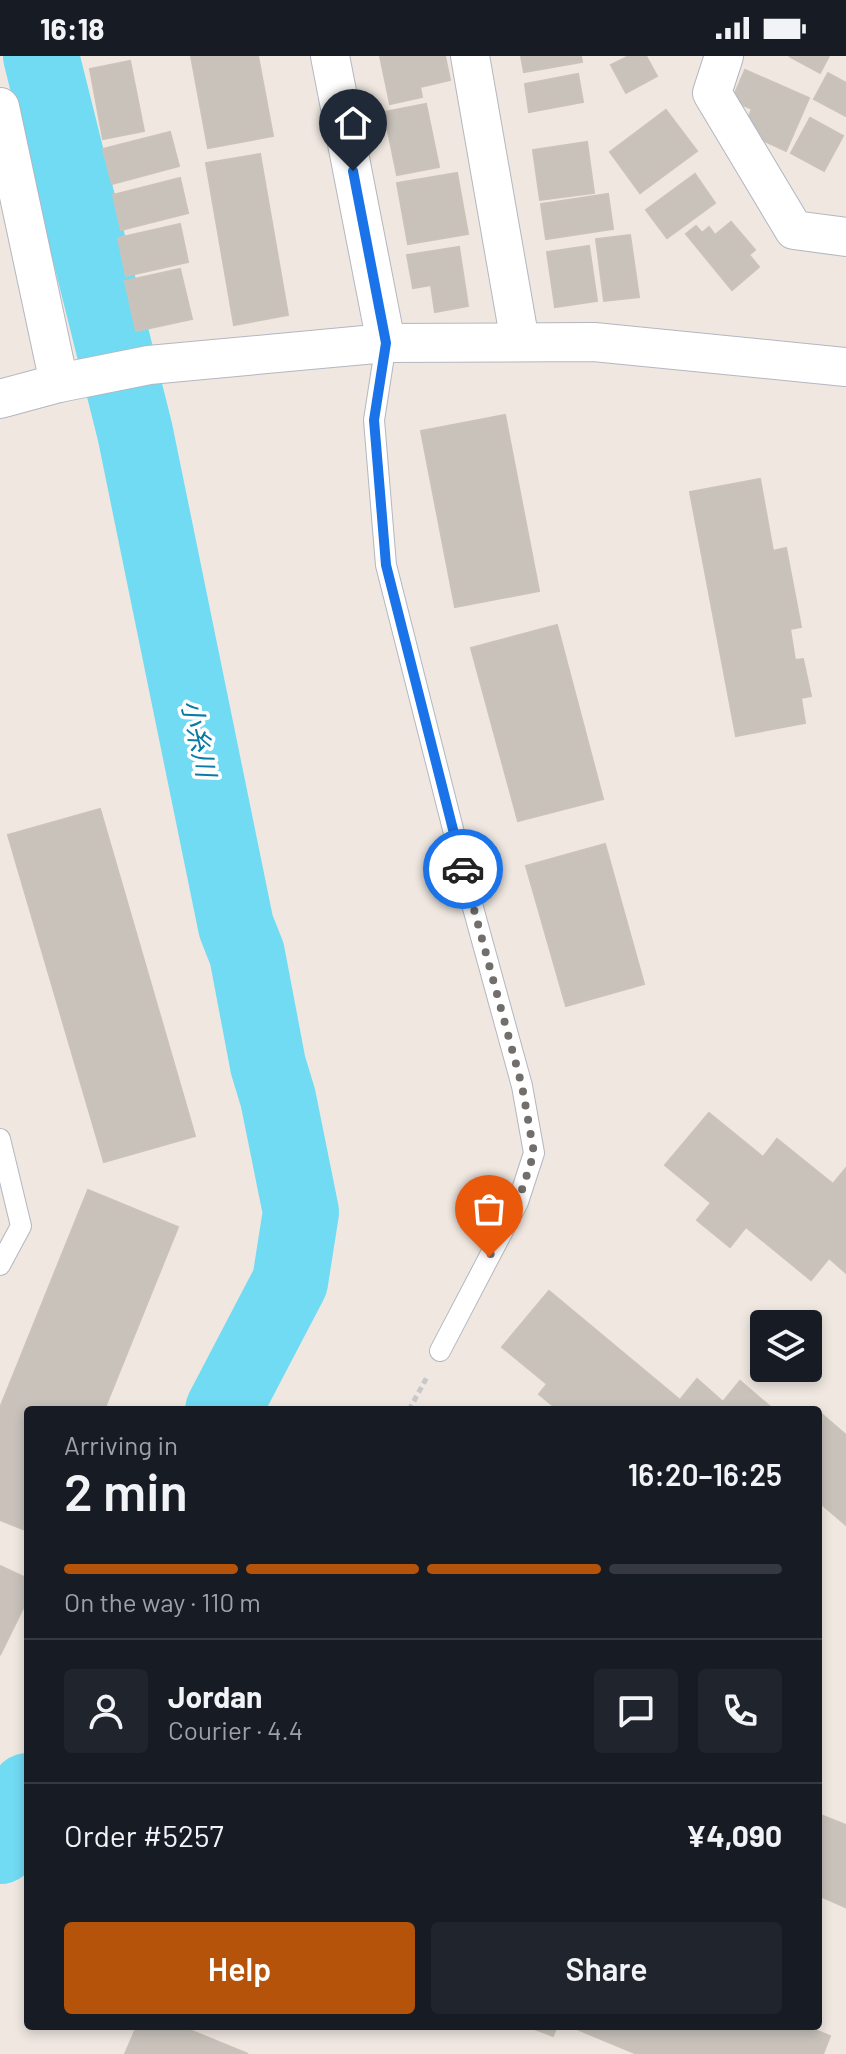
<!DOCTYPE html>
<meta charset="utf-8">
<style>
:root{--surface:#171b24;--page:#20242c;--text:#f1f3f6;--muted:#9ea1a6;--line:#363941;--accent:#b45309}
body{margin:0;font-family:Barlow,"Noto Sans JP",sans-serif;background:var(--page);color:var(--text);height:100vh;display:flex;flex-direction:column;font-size:30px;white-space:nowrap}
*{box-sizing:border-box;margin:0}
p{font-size:26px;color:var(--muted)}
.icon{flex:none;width:44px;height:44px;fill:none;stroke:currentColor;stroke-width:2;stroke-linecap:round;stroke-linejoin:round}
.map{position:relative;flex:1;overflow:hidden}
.details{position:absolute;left:24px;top:1350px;width:798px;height:624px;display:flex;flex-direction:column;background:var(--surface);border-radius:8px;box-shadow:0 4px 12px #0003}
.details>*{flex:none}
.tools{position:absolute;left:750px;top:1254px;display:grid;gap:16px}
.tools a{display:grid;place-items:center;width:72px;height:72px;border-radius:8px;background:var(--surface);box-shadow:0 4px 12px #0003;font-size:40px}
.pin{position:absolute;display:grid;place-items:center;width:68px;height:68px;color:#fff;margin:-82px -34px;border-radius:50% 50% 50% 0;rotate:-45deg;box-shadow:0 0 8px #0007}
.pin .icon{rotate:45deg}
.courier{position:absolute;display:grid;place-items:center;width:80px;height:80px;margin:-40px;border:6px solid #1a73e8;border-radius:50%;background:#fff;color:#222;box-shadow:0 2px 10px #0007}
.overview em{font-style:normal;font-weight:600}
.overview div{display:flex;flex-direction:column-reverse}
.overview{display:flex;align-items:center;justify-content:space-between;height:136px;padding:0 40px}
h1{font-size:52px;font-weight:600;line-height:60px}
.bar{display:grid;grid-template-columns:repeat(4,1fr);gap:12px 8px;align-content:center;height:96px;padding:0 40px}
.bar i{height:10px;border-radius:6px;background:var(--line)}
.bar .selected{background:var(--accent)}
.bar p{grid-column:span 4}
.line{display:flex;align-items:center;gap:20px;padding:0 40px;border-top:2px solid var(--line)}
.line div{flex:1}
.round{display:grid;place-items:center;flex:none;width:84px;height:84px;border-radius:8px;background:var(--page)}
.button{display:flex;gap:16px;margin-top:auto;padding:16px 40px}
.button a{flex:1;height:92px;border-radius:8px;background:var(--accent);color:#fff;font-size:32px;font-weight:600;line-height:92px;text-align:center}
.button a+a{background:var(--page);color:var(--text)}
.status{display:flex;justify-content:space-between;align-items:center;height:56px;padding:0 40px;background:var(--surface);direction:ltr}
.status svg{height:22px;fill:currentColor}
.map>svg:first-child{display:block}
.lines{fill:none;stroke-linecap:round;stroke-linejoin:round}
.river{stroke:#70dbf3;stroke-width:76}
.building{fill:#c8c2bb;stroke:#cbc3b9;stroke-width:2}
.service-casing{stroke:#b3b7c1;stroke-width:22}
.minor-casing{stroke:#b3b7c1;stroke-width:40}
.path{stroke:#c8c8c8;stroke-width:5;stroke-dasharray:6 4;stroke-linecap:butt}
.service{stroke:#fff;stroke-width:20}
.minor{stroke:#fff;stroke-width:38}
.done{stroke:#716e6c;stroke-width:8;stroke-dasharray:0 14.4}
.route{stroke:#1a73e8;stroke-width:10}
.labels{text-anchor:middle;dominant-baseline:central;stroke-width:7;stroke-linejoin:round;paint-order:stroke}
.water-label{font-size:26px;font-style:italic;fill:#097ca5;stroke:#fff}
</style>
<div class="status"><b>16:18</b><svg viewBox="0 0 49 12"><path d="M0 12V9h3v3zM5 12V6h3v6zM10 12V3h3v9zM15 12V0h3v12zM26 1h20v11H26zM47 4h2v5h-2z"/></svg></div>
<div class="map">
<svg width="846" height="1998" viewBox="0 0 846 1998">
<rect width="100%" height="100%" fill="#efe7e0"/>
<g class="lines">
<g class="river">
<path d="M 41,0 L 135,376 L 236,870 L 247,898 L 268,1009 L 278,1042 L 301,1156 L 290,1226 L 223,1354"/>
<path d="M 0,1790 L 28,1735"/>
</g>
</g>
<g class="building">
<path d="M 191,0 L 258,0 L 273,80 L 208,92 Z"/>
<path d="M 380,0 L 445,0 L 450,24 L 420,31 L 422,41 L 390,48 Z"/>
<path d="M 521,0 L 581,0 L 582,6 L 524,16 Z"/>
<path d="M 629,0 L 646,0 L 657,20 L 626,37 L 611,9 Z"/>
<path d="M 789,0 L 829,0 L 820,17 Z"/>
<path d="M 130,5 L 144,75 L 103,83 L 90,13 Z"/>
<path d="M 745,14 L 809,42 L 786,95 L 743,75 L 752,53 L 732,44 Z"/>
<path d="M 828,17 L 846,27 L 846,60 L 814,43 Z"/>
<path d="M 578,18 L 583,46 L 529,56 L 525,28 Z"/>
<path d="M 426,48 L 439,111 L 397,119 L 384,56 Z"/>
<path d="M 666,54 L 697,95 L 640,137 L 610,96 Z"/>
<path d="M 810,62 L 843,80 L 824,115 L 791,97 Z"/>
<path d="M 170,76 L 179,110 L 112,128 L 103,93 Z"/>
<path d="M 587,86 L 594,137 L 540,144 L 533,94 Z"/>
<path d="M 260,98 L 288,259 L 234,269 L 206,107 Z"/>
<path d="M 457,117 L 468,178 L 408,188 L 397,127 Z"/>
<path d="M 695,118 L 715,147 L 667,182 L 646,154 Z"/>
<path d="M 180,122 L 188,157 L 121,174 L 113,139 Z"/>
<path d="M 608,138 L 613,173 L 546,183 L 541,148 Z"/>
<path d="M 731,166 L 755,194 L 749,199 L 759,211 L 732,234 L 686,178 L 696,170 L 702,177 L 709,171 L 715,179 Z"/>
<path d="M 180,168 L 188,206 L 126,220 L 118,182 Z"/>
<path d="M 630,179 L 639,241 L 604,245 L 596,183 Z"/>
<path d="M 589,190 L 597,245 L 555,251 L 547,196 Z"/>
<path d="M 459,191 L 468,250 L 435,256 L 431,229 L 413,232 L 407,199 Z"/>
<path d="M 180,213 L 192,263 L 136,275 L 125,225 Z"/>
<path d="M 505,359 L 539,535 L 455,551 L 421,375 Z"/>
<path d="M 760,423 L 773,495 L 786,492 L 801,571 L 790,573 L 795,604 L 803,603 L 811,640 L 801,642 L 805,667 L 736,680 L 690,436 Z"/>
<path d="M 557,569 L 603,743 L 518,765 L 471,592 Z"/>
<path d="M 100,753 L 195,1080 L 104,1106 L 8,779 Z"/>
<path d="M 605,788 L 644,928 L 566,950 L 526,810 Z"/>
<path d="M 709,1057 L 763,1101 L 777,1083 L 833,1128 L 846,1112 L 845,1216 L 829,1202 L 811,1224 L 746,1171 L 730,1191 L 697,1164 L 711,1147 L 665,1109 Z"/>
<path d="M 88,1134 L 178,1171 L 104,1354 L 28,1354 L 28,1475 L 0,1464 L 0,1352 Z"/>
<path d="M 549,1235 L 680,1344 L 697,1323 L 723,1346 L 740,1325 L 774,1354 L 558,1354 L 539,1338 L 547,1328 L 502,1291 Z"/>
<path d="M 818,1355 L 846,1379 L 846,1469 L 818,1445 Z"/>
<path d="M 0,1510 L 28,1523 L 28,1542 L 0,1599 Z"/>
<path d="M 818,1758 L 846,1769 L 845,1851 L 818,1839 Z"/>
<path d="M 137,1970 L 180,1970 L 248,1998 L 125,1998 Z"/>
<path d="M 527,1970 L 557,1970 L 553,1980 Z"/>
<path d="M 573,1970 L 805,1970 L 830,1980 L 823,1998 L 637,1998 L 572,1971 Z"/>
</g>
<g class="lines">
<defs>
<g id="service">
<path d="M 386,287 L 374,364 L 386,509 L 472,848 L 522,1030 L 534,1097 L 518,1146 L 440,1295"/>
<path d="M 0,1083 L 21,1170 L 0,1209"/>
</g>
<g id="minor">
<path d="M 330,0 L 386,287"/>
<path d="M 470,0 L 520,286"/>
<path d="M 724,0 L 712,37 L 794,174 L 846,181"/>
<path d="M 0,51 L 59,327"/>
<path d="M 0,343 L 59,327 L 149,309 L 386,287 L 594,286 L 846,311"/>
</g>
</defs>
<use href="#service" class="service-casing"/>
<use href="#minor" class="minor-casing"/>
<path class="path" d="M 409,1354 L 427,1321"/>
<use href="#service" class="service"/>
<use href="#minor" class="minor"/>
</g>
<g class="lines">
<path class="done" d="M 463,813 L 522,1030 L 534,1097 L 518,1146 L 489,1201"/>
<path class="route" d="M 353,115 L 386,287 L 374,364 L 386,509 L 463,813"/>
</g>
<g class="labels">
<g class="water-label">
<text transform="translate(200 682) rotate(78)">小糸川</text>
</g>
</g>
</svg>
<div class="tools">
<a><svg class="icon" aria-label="layers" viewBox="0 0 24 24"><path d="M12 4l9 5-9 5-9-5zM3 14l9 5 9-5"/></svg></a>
</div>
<div class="pin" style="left:489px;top:1201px;background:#ea580c"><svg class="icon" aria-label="bag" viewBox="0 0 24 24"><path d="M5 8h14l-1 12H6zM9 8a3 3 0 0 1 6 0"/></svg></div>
<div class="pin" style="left:353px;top:115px;background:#1f2937"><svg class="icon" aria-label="home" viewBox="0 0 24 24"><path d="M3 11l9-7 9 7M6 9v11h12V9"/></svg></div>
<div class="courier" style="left:463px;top:813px"><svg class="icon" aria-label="car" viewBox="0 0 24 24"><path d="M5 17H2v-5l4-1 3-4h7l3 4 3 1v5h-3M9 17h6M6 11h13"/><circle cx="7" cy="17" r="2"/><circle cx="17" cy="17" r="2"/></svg></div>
<section class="details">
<div class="overview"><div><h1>2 min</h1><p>Arriving in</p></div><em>16:20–16:25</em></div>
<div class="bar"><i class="selected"></i><i class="selected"></i><i class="selected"></i><i></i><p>On the way · 110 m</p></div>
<div class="line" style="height:144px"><a class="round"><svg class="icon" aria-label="person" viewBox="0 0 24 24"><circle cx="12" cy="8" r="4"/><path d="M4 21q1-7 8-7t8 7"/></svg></a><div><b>Jordan</b><p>Courier · 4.4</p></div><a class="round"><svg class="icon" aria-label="chat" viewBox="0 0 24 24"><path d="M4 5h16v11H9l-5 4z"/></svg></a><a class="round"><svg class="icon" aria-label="phone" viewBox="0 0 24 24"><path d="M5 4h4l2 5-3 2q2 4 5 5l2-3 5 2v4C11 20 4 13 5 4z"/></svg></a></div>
<div class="line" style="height:104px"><div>Order #5257</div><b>¥4,090</b></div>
<div class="button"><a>Help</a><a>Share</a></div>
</section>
</div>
